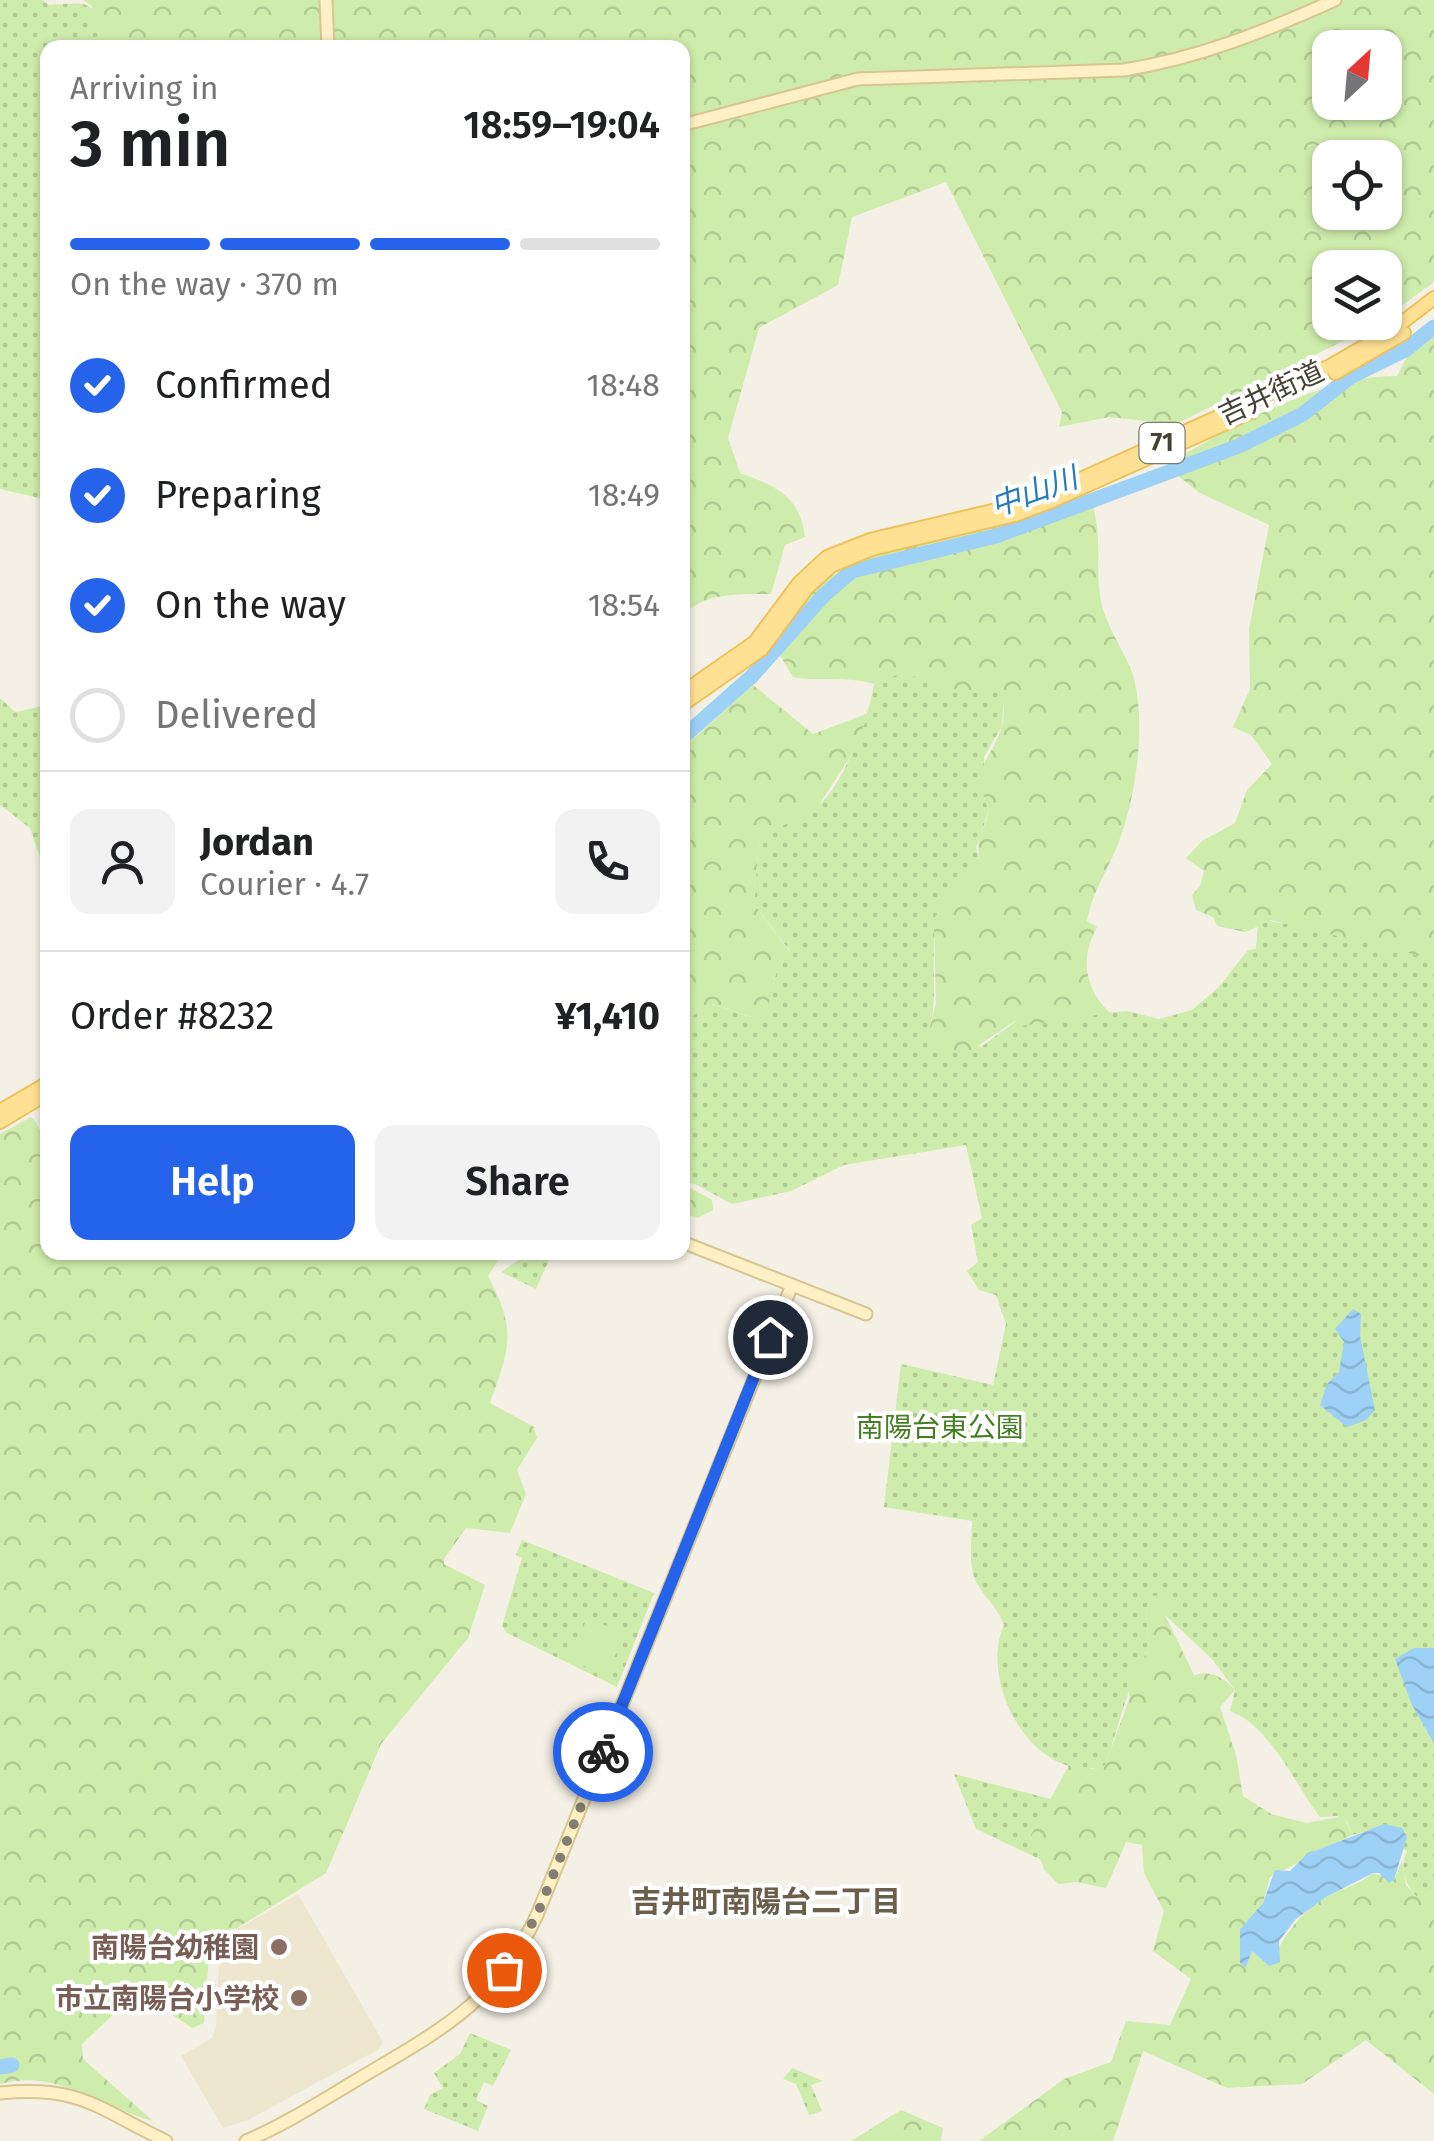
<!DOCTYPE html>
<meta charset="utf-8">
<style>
:root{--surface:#fff;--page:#f2f2f2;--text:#202124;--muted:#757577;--line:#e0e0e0;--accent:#2563eb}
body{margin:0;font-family:"Fira Sans","Noto Sans JP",sans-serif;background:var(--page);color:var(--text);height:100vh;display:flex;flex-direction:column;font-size:38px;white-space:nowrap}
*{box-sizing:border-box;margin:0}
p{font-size:32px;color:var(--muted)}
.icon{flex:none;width:55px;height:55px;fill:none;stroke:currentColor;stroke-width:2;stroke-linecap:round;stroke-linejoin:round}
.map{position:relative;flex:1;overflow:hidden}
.panel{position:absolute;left:40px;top:40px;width:650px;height:1220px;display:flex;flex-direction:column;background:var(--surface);border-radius:20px;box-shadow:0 2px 8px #0004}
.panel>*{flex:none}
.needle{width:65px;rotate:26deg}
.tools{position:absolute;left:1312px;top:30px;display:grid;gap:20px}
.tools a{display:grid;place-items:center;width:90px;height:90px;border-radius:20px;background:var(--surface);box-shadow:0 2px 8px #0004;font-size:50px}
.pin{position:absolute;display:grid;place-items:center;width:85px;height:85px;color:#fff;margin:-42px;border:5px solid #fff;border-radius:50%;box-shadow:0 2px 10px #0007}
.courier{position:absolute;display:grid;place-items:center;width:100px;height:100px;margin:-50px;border:8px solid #2563eb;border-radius:50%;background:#fff;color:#222;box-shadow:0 2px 12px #0007}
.summary em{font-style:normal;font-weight:600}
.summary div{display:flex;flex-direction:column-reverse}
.summary{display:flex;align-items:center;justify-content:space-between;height:170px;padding:0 30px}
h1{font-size:65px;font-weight:600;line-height:75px}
.bar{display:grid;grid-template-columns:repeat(4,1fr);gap:15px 10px;align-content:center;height:120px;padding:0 30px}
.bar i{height:12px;border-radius:8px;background:var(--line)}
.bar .current{background:var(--accent)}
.bar p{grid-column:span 4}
.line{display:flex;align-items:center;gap:25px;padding:0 30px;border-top:2px solid var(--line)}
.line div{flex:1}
.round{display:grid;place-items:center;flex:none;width:105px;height:105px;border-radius:20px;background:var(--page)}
ol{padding:0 30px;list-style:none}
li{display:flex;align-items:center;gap:30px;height:110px}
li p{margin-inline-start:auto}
li .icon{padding:10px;border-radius:50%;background:var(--accent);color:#fff;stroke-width:4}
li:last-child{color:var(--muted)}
li i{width:55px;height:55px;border:5px solid var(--line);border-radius:50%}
.button{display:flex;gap:20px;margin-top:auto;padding:20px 30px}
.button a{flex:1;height:115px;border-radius:20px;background:var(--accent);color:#fff;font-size:40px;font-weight:600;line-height:115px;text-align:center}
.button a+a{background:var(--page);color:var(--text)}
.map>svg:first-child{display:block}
.education{fill:#eee6ce}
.green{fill:url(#green-dots)}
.forest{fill:url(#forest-crowns);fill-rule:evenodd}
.pitch{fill:#ceecab}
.water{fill:url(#water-waves)}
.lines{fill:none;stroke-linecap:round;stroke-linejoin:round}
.river{stroke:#9dd1f6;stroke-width:15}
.secondary-casing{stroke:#d7c592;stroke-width:15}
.primary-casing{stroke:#edc25b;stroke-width:16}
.secondary{stroke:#fff1c5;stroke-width:11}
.primary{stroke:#ffe194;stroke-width:12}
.done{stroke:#847e72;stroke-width:10;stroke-dasharray:0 18}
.route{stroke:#2563eb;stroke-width:12}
.education-dot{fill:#8d6e63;stroke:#fff;stroke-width:4}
.labels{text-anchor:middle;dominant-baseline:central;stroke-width:8;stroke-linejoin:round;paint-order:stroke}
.shield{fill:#fff;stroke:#7e7971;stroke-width:2.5}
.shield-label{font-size:25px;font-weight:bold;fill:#474034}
.street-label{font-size:28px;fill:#474034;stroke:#fff}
.park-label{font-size:28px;fill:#457e23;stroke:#fff}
.education-label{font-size:28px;font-weight:bold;fill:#785e54;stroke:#fff;text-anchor:end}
.water-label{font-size:30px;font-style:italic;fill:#257bbb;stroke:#fff}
.neighbourhood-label{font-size:30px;font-weight:bold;fill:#6b5e4b;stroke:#fff}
</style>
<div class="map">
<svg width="1434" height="2141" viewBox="0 0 1434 2141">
<defs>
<pattern id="green-dots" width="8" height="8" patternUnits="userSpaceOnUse" patternTransform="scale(2.5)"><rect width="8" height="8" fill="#ceecab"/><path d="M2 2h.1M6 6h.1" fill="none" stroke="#b2cb94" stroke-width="1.8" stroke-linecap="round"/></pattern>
<pattern id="forest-crowns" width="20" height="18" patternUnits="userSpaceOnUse" patternTransform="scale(2.5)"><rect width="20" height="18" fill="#ceecab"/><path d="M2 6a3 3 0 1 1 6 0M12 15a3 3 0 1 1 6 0" fill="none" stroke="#b2cb94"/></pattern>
<pattern id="water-waves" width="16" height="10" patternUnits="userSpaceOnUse" patternTransform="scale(2.5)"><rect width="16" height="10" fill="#9dd1f6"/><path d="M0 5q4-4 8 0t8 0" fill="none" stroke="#89b4d4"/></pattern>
</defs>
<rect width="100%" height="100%" fill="#f4f0e5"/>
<path class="education" d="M 298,1894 L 383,2042 L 379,2049 L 248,2120 L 223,2128 L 181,2056 L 212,2038 L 216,2026 L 220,1939 Z"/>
<g class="green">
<path d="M 0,0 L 43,0 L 49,5 C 97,2 87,0 112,42 L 137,47 L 48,48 L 47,500 L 0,489 Z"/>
<path d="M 893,674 L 912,675 L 957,690 L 998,686 L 1004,693 L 1002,726 L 984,757 L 984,798 L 989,810 L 976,848 L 982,866 C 972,877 954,885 947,897 C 923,936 941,984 930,1027 L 981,1047 L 1016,1021 L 1127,1011 L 1159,1019 L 1192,1010 L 1218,988 L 1248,950 L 1256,949 L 1258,925 L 1263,920 L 1319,929 L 1434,959 L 1434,1885 L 1430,1894 L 1417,1897 C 1405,1884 1399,1869 1407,1851 L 1366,1831 L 1352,1835 L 1347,1821 L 1337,1816 L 1320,1817 C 1295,1785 1270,1725 1230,1711 L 1235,1690 L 1212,1659 L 1165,1615 L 1163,1595 L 1150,1597 L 1146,1611 L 1149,1651 C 1133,1665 1115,1740 1105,1766 C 1033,1786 978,1682 1004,1625 C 998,1608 987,1600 978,1585 C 967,1567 972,1541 972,1521 L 884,1507 L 901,1364 L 993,1385 L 1006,1324 L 996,1295 L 979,1290 L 967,1271 L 978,1262 L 971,1225 L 982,1218 L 966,1145 L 844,1165 L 791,1191 L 732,1204 L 695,1184 L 683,1182 L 683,1016 L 692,1016 L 711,1004 L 751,1017 L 768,1007 L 776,973 L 790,951 L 754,904 L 759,838 C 776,825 797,820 814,809 C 842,791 869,716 874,684 Z"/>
<path d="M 0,698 L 15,712 L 47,705 L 47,878 L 30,828 L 0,805 Z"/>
<path d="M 530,1252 L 552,1253 L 536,1289 L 501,1272 Z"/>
<path d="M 522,1540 L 654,1593 L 617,1687 L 507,1633 L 502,1626 L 522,1558 L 516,1555 Z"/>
<path d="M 954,1774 L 1093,1810 L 1048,1863 L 976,1829 Z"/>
<path d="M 470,2033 L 511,2050 L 493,2086 L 484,2082 L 476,2100 L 488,2106 L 478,2131 L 424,2109 L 430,2095 L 443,2088 L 434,2073 L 460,2054 Z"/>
<path d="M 792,2068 L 823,2081 L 811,2085 L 822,2111 L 809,2115 L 796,2084 L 783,2079 Z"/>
</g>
<g class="forest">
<path d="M 83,0 L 1434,0 L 1434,282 L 1385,318 L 1385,268 L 1330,268 L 1330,322 L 1379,323 L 1176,424 L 1109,417 L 1059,427 L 1062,412 L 946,182 L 852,217 L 838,285 L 759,328 L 728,438 L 740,473 C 776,486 800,496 805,537 L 785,545 L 771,594 C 741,594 705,592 683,615 L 682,48 L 137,47 L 112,42 L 92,18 L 92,6 ZM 1330,48 L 1385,48 L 1385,102 L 1330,102 ZM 1330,158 L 1385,158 L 1385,212 L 1330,212 Z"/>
<path d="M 1434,320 L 1434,959 L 1271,920 L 1246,932 L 1217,926 L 1213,917 L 1196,910 L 1192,895 L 1200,886 L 1204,871 L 1186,858 L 1202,841 L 1235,823 L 1247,790 L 1272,764 L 1251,735 L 1233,727 L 1250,689 L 1249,629 L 1269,525 L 1200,493 L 1165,466 C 1225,429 1326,374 1397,376 L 1418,336 Z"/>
<path d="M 1089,496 C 1106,538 1092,571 1103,609 C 1110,633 1127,655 1134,678 C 1146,728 1136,797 1118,844 C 1107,872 1093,890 1087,921 L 1097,927 C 1080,958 1084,988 1110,1013 L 1022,1026 L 1015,1021 L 964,1055 L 933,1047 L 930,1027 L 936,1003 L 934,919 L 949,892 L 982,866 C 972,840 984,834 989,810 C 969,763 991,763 1002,726 C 1005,716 1003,703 1003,693 L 998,686 C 985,687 970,692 958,690 C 922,686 912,662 874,684 C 851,676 819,682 793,677 L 775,647 C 786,630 795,610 808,595 C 854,543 1017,523 1089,496 Z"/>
<path d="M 753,685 L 813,734 L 869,713 L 852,754 L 817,808 L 759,838 L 754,904 L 790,952 L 776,973 L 767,1013 L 758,1019 L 712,1004 L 692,1016 L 683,1016 L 683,748 Z"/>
<path d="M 31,1117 C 56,1140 48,1219 48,1252 L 503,1253 L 488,1276 C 517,1331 510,1347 490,1403 L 534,1427 L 537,1438 L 517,1470 L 526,1494 L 510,1533 L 466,1528 L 444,1559 L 444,1564 L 485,1585 L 468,1638 L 381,1744 L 326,1873 L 237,1928 L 217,1932 L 210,1943 L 204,2023 L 192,2028 L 146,1997 L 121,2007 L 82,2044 L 83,2059 L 153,2121 C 102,2107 56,2068 0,2084 L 0,1134 Z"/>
<path d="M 683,1184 L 712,1200 L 713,1210 L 698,1218 L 683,1214 Z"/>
<path d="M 1163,1595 L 1173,1603 L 1165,1615 L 1194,1675 C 1212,1670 1223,1677 1235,1690 L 1220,1707 L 1236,1755 L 1243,1796 L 1271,1814 L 1307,1823 L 1344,1816 L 1352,1835 L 1270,1877 L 1263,1903 L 1240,1929 L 1246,1966 L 1252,1951 L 1269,1966 C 1284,1937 1299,1911 1330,1895 C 1345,1888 1360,1884 1373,1873 L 1394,1880 L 1402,1861 L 1406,1885 L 1417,1897 L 1430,1894 L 1434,1885 L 1434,2094 L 1366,2040 L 1302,2084 L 1227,2088 L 1143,2051 L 1113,2141 L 979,2141 L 1064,2079 L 1111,2062 L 1126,2021 L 1170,2025 L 1191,1979 L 1153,1951 L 1164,1911 L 1144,1873 L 1142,1845 L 1126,1842 L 1106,1888 L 1077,1882 L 1058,1884 L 1044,1869 L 1031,1835 L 1069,1765 L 1093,1769 L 1105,1765 L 1130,1697 L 1126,1679 L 1149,1651 L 1146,1611 L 1150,1596 Z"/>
<path d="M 901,2110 L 943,2128 L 941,2141 L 851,2141 Z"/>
</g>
<path class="pitch" d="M 587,1618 L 624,1633 L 607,1676 L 570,1660 Z"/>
<g class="water">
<path d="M 1353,1309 L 1361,1314 L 1360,1336 L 1375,1410 L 1366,1420 L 1347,1427 L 1320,1405 L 1327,1384 L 1339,1372 L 1344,1342 L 1335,1329 Z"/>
<path d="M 1414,1648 L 1434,1648 L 1434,1743 L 1412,1705 L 1395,1659 Z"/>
<path d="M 1384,1824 L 1402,1828 L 1407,1837 L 1394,1880 L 1389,1883 L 1379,1873 L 1373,1873 L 1326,1897 L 1296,1919 L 1279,1941 L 1280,1962 L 1269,1966 L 1252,1951 L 1246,1967 L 1240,1963 L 1240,1929 L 1263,1903 L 1275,1870 L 1290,1871 L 1307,1854 Z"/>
</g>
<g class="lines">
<g class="river">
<path d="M 682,738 L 752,676 L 824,595 L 852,571 L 996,536 L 1239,446 L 1303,414 L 1350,377 L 1405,350 L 1434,327"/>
<path d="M 0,2067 L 12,2065"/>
</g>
<defs>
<g id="secondary">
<path d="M 326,0 L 328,48"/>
<path d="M 682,125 L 858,79 L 1124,70 C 1199,58 1266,31 1335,0"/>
<path d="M 682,1242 L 866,1314"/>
<path d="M 0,2093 C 81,2085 98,2109 166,2141"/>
<path d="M 246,2141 C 286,2124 323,2100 360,2078 C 439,2031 497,2002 537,1915 L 792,1285"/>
</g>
<g id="primary">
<path d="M 1335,373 L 1404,333"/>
<path d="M 682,693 L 755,642 L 799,583 L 827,557 L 870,540 L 1013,506 L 1050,493 L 1330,366 L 1391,331 L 1434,298"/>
<path d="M 682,705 L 762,649 L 807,588 L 831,566 L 872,549 L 1015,515 L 1052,501 L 1249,413"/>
<path d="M 0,1111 L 48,1083"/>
<path d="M 0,1122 L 48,1093"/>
</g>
</defs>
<use href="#secondary" class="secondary-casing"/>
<use href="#primary" class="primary-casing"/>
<use href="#secondary" class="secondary"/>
<use href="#primary" class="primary"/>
</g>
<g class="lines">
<path class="done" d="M 504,1970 L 537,1915 L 603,1752"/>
<path class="route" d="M 603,1752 L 770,1337"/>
</g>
<g class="education-dot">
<circle cx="279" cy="1947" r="10"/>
<circle cx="299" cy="1998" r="10"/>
</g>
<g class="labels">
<rect class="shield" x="1139.5" y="423" width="45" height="40" rx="8"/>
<g class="shield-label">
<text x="1162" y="443">71</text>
</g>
<g class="street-label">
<text transform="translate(1271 393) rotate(-25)">吉井街道</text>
</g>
<g class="park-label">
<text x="940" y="1427">南陽台東公園</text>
</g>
<g class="education-label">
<text x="259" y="1947">南陽台幼稚園</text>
<text x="279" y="1998">市立南陽台小学校</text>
</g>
<g class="water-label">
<text transform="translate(1034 492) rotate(-20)">中山川</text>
</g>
<g class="neighbourhood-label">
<text x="766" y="1902">吉井町南陽台二丁目</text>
</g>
</g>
</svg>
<div class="tools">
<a><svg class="needle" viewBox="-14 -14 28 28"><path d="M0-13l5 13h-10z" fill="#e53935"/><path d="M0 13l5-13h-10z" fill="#757577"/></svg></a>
<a><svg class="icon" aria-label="locate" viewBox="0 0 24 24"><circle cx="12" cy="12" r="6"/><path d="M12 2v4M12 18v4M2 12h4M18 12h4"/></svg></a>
<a><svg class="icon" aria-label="layers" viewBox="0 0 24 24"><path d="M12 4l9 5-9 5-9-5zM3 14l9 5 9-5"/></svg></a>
</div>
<div class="pin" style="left:504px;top:1970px;background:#ea580c"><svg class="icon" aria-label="bag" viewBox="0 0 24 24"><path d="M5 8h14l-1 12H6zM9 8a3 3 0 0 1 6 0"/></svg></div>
<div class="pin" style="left:770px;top:1337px;background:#1f2937"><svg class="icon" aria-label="home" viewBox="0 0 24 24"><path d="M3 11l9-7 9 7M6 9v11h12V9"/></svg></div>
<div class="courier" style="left:603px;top:1752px"><svg class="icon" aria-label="bike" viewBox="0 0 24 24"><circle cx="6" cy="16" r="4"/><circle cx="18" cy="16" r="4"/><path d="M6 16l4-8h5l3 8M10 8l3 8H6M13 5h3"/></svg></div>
<section class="panel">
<div class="summary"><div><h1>3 min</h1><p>Arriving in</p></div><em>18:59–19:04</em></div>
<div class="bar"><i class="current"></i><i class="current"></i><i class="current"></i><i></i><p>On the way · 370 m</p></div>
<ol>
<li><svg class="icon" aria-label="check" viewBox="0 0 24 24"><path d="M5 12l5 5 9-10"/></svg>Confirmed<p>18:48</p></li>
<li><svg class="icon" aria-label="check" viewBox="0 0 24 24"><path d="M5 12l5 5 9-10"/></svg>Preparing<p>18:49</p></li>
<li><svg class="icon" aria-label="check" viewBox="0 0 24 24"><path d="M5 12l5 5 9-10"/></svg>On the way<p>18:54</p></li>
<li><i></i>Delivered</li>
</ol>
<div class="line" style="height:180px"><a class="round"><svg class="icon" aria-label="person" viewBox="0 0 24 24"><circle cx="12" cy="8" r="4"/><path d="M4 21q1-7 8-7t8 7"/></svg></a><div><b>Jordan</b><p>Courier · 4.7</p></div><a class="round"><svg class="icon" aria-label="phone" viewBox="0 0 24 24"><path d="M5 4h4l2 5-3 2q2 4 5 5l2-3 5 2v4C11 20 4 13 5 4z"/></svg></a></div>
<div class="line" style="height:130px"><div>Order #8232</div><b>¥1,410</b></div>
<div class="button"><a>Help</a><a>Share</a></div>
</section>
</div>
